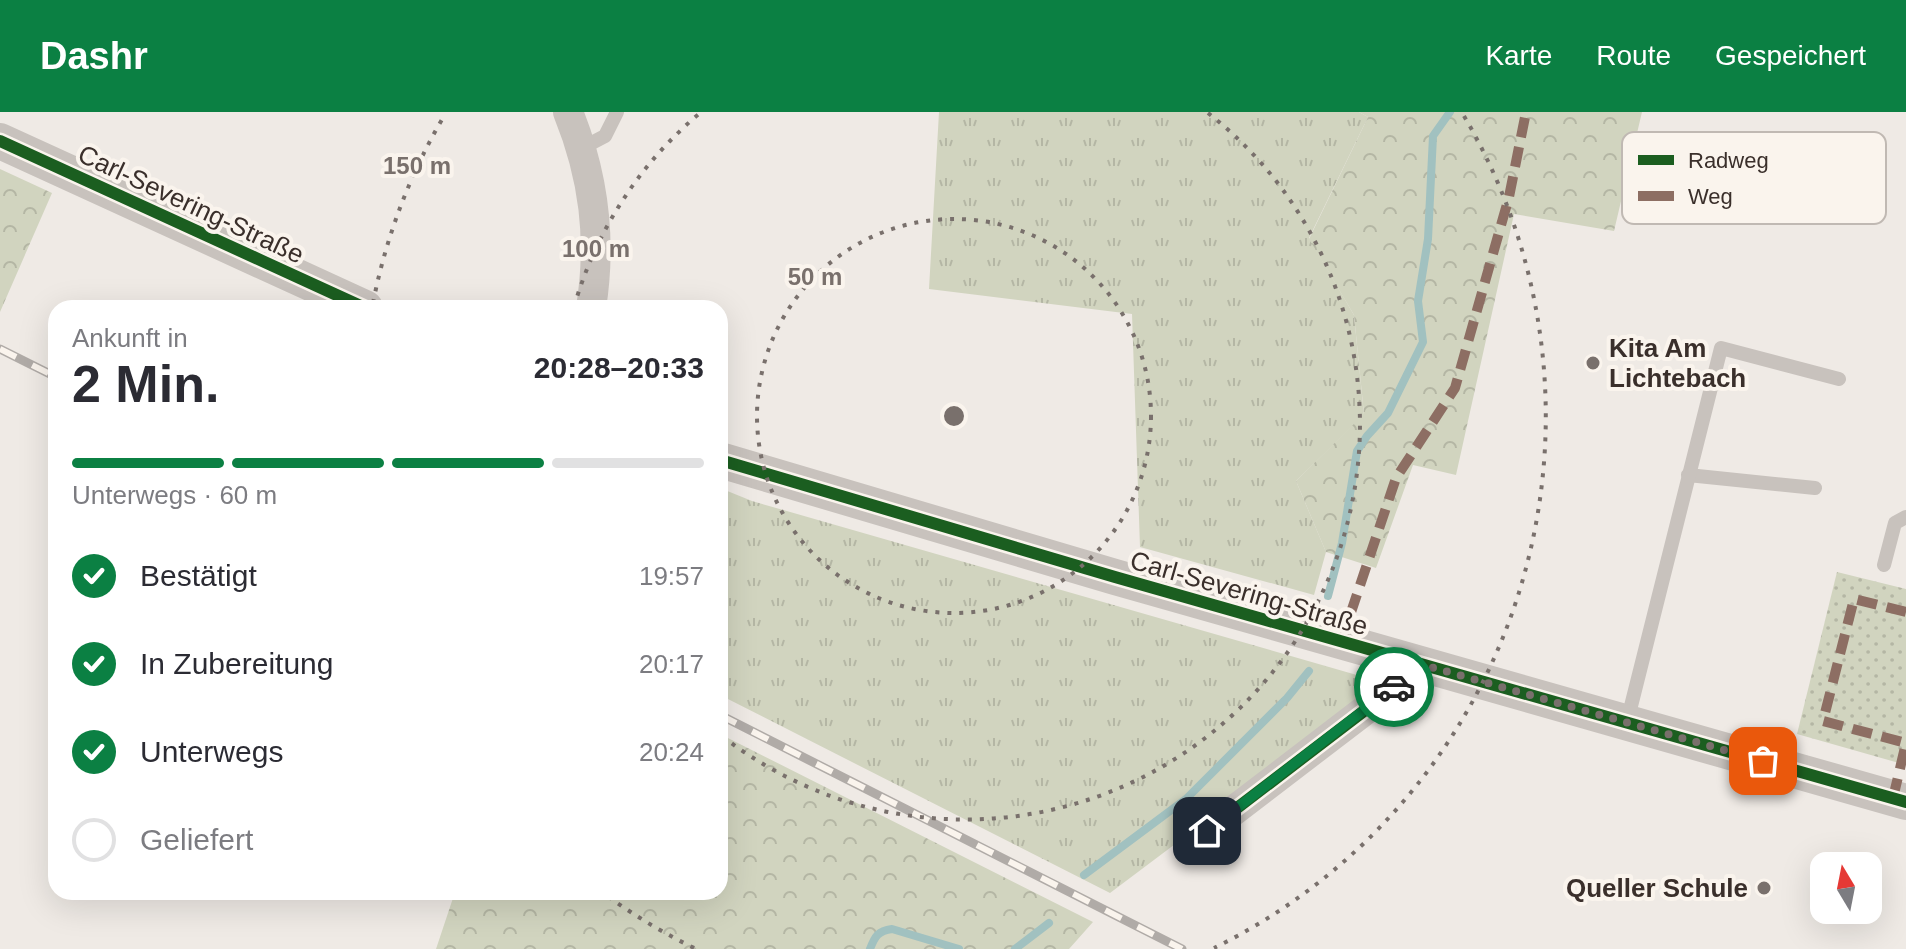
<!DOCTYPE html>
<html lang="de">
<meta charset="utf-8">
<style>
:root{--surface:#fff;--page:#f2f2f3;--text:#2b2b33;--muted:#7c7c81;--line:#e1e1e2;--accent:#0b8043}
body{margin:0;font-family:Helvetica,sans-serif;background:var(--page);color:var(--text);height:100vh;display:flex;flex-direction:column;font-size:30px;white-space:nowrap}
*{box-sizing:border-box;margin:0}
p{font-size:26px;color:var(--muted)}
.icon{flex:none;width:44px;height:44px;fill:none;stroke:currentColor;stroke-width:2;stroke-linecap:round;stroke-linejoin:round}
.map{position:relative;flex:1;overflow:hidden}
.side{position:absolute;left:48px;top:188px;width:680px;height:600px;display:flex;flex-direction:column;background:var(--surface);border-radius:24px;box-shadow:0 8px 32px #0002}
.side>*{flex:none}
.needle{width:52px;rotate:350deg}
.tools{position:absolute;left:1810px;top:740px;display:grid;gap:16px}
.tools a{display:grid;place-items:center;width:72px;height:72px;border-radius:16px;background:var(--surface);box-shadow:0 8px 32px #0002;font-size:40px}
.pin{position:absolute;display:grid;place-items:center;width:68px;height:68px;color:#fff;margin:-34px;border-radius:16px;box-shadow:0 4px 12px #0006}
.courier{position:absolute;display:grid;place-items:center;width:80px;height:80px;margin:-40px;border:6px solid #0b8043;border-radius:50%;background:#fff;color:#222;box-shadow:0 2px 10px #0007}
.summary em{font-style:normal;font-weight:700}
.summary div{display:flex;flex-direction:column-reverse}
.summary{display:flex;align-items:center;justify-content:space-between;height:136px;padding:0 24px}
h1{font-size:52px;font-weight:700;line-height:60px}
.bar{display:grid;grid-template-columns:repeat(4,1fr);gap:12px 8px;align-content:center;height:96px;padding:0 24px}
.bar i{height:10px;border-radius:6px;background:var(--line)}
.bar .selected{background:var(--accent)}
.bar p{grid-column:span 4}
ol{padding:0 24px;list-style:none}
li{display:flex;align-items:center;gap:24px;height:88px}
li p{margin-inline-start:auto}
li .icon{padding:8px;border-radius:50%;background:var(--accent);color:#fff;stroke-width:4}
li:last-child{color:var(--muted)}
li i{width:44px;height:44px;border:4px solid var(--line);border-radius:50%}
header{display:flex;align-items:center;gap:48px;box-sizing:border-box;height:112px;padding:0 40px;background:var(--accent);color:#fff}
header strong{font-size:38px}
nav{display:flex;gap:44px;margin-inline-start:auto;font-size:28px}
.map>svg:first-child{display:block}
.grass{fill:url(#grass-tufts)}
.forest{fill:url(#forest-crowns)}
.park{fill:url(#park-dots)}
.lines{fill:none;stroke-linecap:round;stroke-linejoin:round}
.stream{stroke:#a1c1c0;stroke-width:8}
.service{stroke:#c8c2bd;stroke-width:14}
.minor{stroke:#c8c2bd;stroke-width:30}
.tertiary{stroke:#c8c2bd;stroke-width:36}
.rail-casing{stroke:#b0aba7;stroke-width:9}
.rail{stroke:#faf4ed;stroke-width:6;stroke-dasharray:18;stroke-linecap:butt}
.quiet{stroke:#8d6e63;stroke-width:10;stroke-dasharray:20 10;stroke-linecap:butt}
.cycleway-casing{stroke:#faf4ed;stroke-width:17}
.cycleway{stroke:#1b5e20;stroke-width:12}
.done{stroke:#79706c;stroke-width:8;stroke-dasharray:0 14.4}
.route{stroke:#0b8043;stroke-width:10}
.ring{fill:none;stroke:#79706c;stroke-width:4;stroke-dasharray:4 8}
.poi-dot{fill:#79706c;stroke:#faf4ed;stroke-width:3}
.labels{text-anchor:middle;dominant-baseline:central;stroke-width:8;stroke-linejoin:round;paint-order:stroke}
.street-label{font-size:26px;fill:#3a2f2b;stroke:#faf4ed}
.poi-label{font-size:26px;font-weight:bold;fill:#3a2f2b;stroke:#faf4ed;text-anchor:start}
.key{fill:#faf4ed;stroke:#c0b9b3;stroke-width:2}
.key-label{font-size:22px;fill:#3a2f2b}
.centre{fill:#79706c;stroke:#faf4ed;stroke-width:4}
.ring-label{font-size:24px;text-anchor:middle;font-weight:bold;fill:#79706c;stroke:#faf4ed;stroke-width:8;stroke-linejoin:round;paint-order:stroke}
</style>
<header>
<strong>Dashr</strong>
<nav><a>Karte</a><a>Route</a><a>Gespeichert</a></nav>
</header>
<div class="map">
<svg width="1906" height="837" viewBox="0 0 1906 837">
<defs>
<pattern id="grass-tufts" width="24" height="20" patternUnits="userSpaceOnUse" patternTransform="scale(2)"><rect width="24" height="20" fill="#d1d4bf"/><path d="M3 7l-1-3M5 7V3M7 7l1-3M15 17l-1-3M17 17v-4M19 17l1-3" fill="none" stroke="#b4b6a4"/></pattern>
<pattern id="forest-crowns" width="20" height="18" patternUnits="userSpaceOnUse" patternTransform="scale(2)"><rect width="20" height="18" fill="#d1d4bf"/><path d="M2 6a3 3 0 1 1 6 0M12 15a3 3 0 1 1 6 0" fill="none" stroke="#b4b6a4"/></pattern>
<pattern id="park-dots" width="8" height="8" patternUnits="userSpaceOnUse" patternTransform="scale(2)"><rect width="8" height="8" fill="#d1d4bf"/><path d="M2 2h.1M6 6h.1" fill="none" stroke="#b4b6a4" stroke-width="1.8" stroke-linecap="round"/></pattern>
</defs>
<rect width="100%" height="100%" fill="#efeae5"/>
<g class="grass">
<path d="M 939,0 L 1359,0 L 1368,5 L 1309,126 L 1354,203 L 1364,303 L 1296,369 L 1326,440 L 1314,483 L 1140,435 L 1132,202 L 929,177 Z"/>
<path d="M 720,376 L 752,389 L 1388,572 L 1110,781 L 720,583 Z"/>
</g>
<g class="forest">
<path d="M 1359,0 L 1642,0 L 1614,119 L 1514,102 L 1456,363 L 1413,353 L 1376,456 L 1326,440 L 1296,369 L 1364,302 L 1354,203 L 1309,127 L 1368,5 Z"/>
<path d="M 0,57 L 52,81 L 0,200 Z"/>
<path d="M 720,622 L 1093,810 L 1069,837 L 436,837 L 455,780 L 720,780 Z"/>
</g>
<path class="park" d="M 1837,460 L 1906,477 L 1906,653 L 1797,622 Z"/>
<g class="lines">
<g class="stream">
<path d="M 1328,484 L 1342,431 L 1357,339 L 1367,324 L 1388,301 L 1423,230 L 1418,189 L 1428,127 L 1433,24 L 1450,0"/>
<path d="M 1084,763 L 1186,687 L 1287,586 L 1309,559"/>
<path d="M 870,837 C 875,824 878,819 892,817 L 959,837"/>
<path d="M 1015,837 L 1049,811"/>
</g>
<g class="service">
<path d="M 582,36 L 605,24 L 617,0"/>
<path d="M 1688,363 L 1815,376"/>
<path d="M 1884,453 L 1895,411 L 1906,405"/>
<path d="M 1627,610 L 1721,236 L 1839,267"/>
</g>
<g class="minor">
<path d="M 568,0 C 594,64 602,127 591,196"/>
<path d="M 1207,719 L 1394,576 L 1406,548"/>
</g>
<g class="tertiary">
<path d="M 0,29 L 365,196"/>
<path d="M 720,348 L 1115,465 L 1906,690"/>
</g>
<defs>
<g id="rail">
<path d="M 0,237 L 56,265"/>
<path d="M 720,603 L 1182,837"/>
</g>
</defs>
<use href="#rail" class="rail-casing"/>
<use href="#rail" class="rail"/>
<g class="quiet">
<path d="M 1906,500 L 1854,487 L 1823,609 L 1906,631"/>
<path d="M 1341,530 L 1396,366 L 1455,276 L 1509,85 L 1526,0"/>
<path d="M 1893,686 L 1906,631"/>
</g>
<defs>
<g id="cycleway">
<path d="M 0,29 L 365,196"/>
<path d="M 720,348 L 1115,465 L 1906,690"/>
<path d="M 1207,719 L 1394,576 L 1406,548"/>
</g>
</defs>
<use href="#cycleway" class="cycleway-casing"/>
<use href="#cycleway" class="cycleway"/>
</g>
<g class="lines">
<path class="done" d="M 1394,575 L 1406,548 L 1763,649"/>
<path class="route" d="M 1207,719 L 1394,575"/>
</g>
<g class="ring">
<circle cx="954" cy="304" r="197"/>
<path d="M574 195A395 395 0 0 1 700 1M1208 1A395 395 0 0 1 722 624"/>
<path d="M694 836A592 592 0 0 1 606 783M373 191A592 592 0 0 1 444 4M1464 4A592 592 0 0 1 1214 836"/>
</g>
<g class="poi-dot">
<circle cx="1593" cy="251" r="8"/>
<circle cx="1764" cy="776" r="8"/>
</g>
<g class="labels">
<g class="street-label">
<text transform="translate(191 92) rotate(25)">Carl-Severing-Straße</text>
<text transform="translate(1249 481) rotate(16)">Carl-Severing-Straße</text>
</g>
<g class="poi-label">
<text x="1609" y="236">Kita Am<tspan x="1609" dy="30">Lichtebach</tspan></text>
<text x="1748" y="776" text-anchor="end">Queller Schule</text>
</g>
</g>
<rect x="1622" y="20" width="264" height="92" rx="12" class="key"/>
<rect x="1638" y="43" width="36" height="10" fill="#1b5e20"/>
<rect x="1638" y="79" width="36" height="10" fill="#8d6e63"/>
<g class="key-label">
<text x="1688" y="56">Radweg</text>
<text x="1688" y="92">Weg</text>
</g>
<circle cx="954" cy="304" r="12" class="centre"/>
<g class="ring-label">
<text x="417" y="62">150 m</text>
<text x="596" y="145">100 m</text>
<text x="815" y="173">50 m</text>
</g>
</svg>
<div class="tools">
<a><svg class="needle" viewBox="-14 -14 28 28"><path d="M0-13l5 13h-10z" fill="#e53935"/><path d="M0 13l5-13h-10z" fill="#7c7c81"/></svg></a>
</div>
<div class="pin" style="left:1763px;top:649px;background:#ea580c"><svg class="icon" aria-label="bag" viewBox="0 0 24 24"><path d="M5 8h14l-1 12H6zM9 8a3 3 0 0 1 6 0"/></svg></div>
<div class="pin" style="left:1207px;top:719px;background:#1f2937"><svg class="icon" aria-label="home" viewBox="0 0 24 24"><path d="M3 11l9-7 9 7M6 9v11h12V9"/></svg></div>
<div class="courier" style="left:1394px;top:575px"><svg class="icon" aria-label="car" viewBox="0 0 24 24"><path d="M5 17H2v-5l4-1 3-4h7l3 4 3 1v5h-3M9 17h6M6 11h13"/><circle cx="7" cy="17" r="2"/><circle cx="17" cy="17" r="2"/></svg></div>
<section class="side">
<div class="summary"><div><h1>2 Min.</h1><p>Ankunft in</p></div><em>20:28–20:33</em></div>
<div class="bar"><i class="selected"></i><i class="selected"></i><i class="selected"></i><i></i><p>Unterwegs · 60 m</p></div>
<ol>
<li><svg class="icon" aria-label="check" viewBox="0 0 24 24"><path d="M5 12l5 5 9-10"/></svg>Bestätigt<p>19:57</p></li>
<li><svg class="icon" aria-label="check" viewBox="0 0 24 24"><path d="M5 12l5 5 9-10"/></svg>In Zubereitung<p>20:17</p></li>
<li><svg class="icon" aria-label="check" viewBox="0 0 24 24"><path d="M5 12l5 5 9-10"/></svg>Unterwegs<p>20:24</p></li>
<li><i></i>Geliefert</li>
</ol>
</section>
</div>
